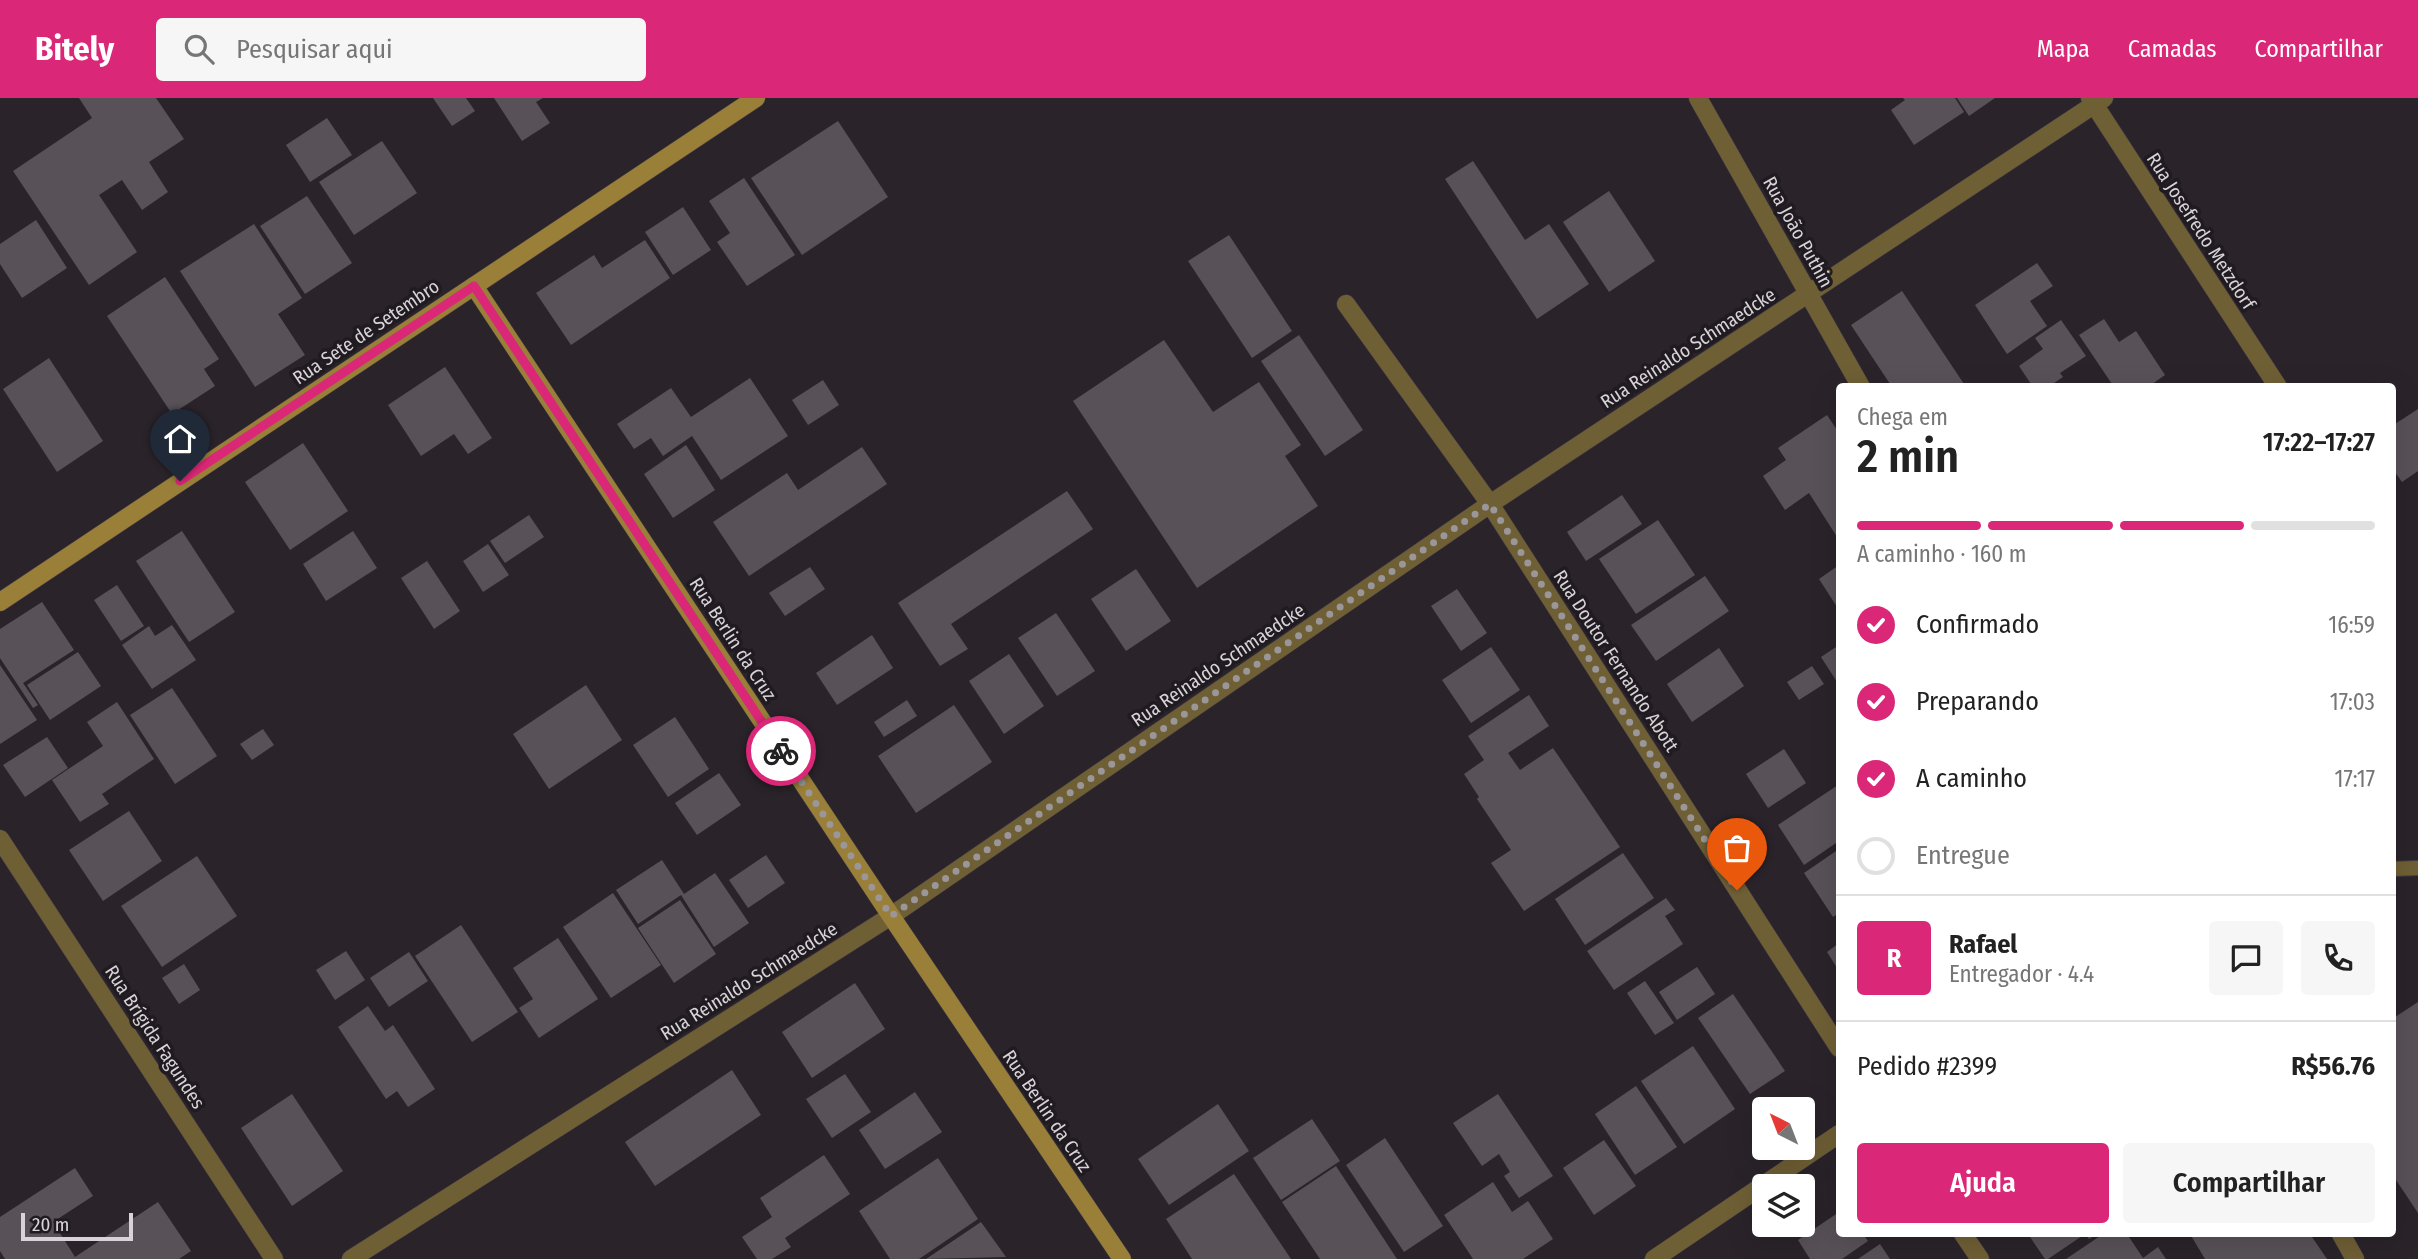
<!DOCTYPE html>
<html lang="pt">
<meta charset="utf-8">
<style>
:root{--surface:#fff;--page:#f6f6f6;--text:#222;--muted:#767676;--line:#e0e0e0;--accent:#db2777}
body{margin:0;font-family:"Fira Sans Condensed",sans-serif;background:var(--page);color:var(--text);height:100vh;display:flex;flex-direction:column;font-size:26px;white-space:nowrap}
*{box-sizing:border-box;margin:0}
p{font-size:23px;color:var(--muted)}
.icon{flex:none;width:38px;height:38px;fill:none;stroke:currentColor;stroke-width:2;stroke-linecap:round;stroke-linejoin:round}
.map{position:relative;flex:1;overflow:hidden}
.details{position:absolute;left:1836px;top:285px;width:560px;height:854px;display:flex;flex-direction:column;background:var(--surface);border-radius:7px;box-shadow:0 7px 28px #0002}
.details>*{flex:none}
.needle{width:46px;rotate:318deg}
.controls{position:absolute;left:1752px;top:999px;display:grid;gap:14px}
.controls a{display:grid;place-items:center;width:63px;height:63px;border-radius:7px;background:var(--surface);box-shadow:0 7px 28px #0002;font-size:35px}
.scale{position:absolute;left:21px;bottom:18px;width:112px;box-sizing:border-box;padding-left:7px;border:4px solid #d7d3d7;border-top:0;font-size:19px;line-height:24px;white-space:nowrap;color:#d7d3d7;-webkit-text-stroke:5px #201b20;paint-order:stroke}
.pin{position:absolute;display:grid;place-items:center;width:60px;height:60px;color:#fff;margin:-72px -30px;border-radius:50% 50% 50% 0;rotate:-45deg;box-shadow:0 0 7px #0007}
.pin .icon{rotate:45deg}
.courier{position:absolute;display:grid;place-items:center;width:70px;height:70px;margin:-35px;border:5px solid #db2777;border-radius:50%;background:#fff;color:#222;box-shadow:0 2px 9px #0007}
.overview em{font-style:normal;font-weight:600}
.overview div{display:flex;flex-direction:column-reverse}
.overview{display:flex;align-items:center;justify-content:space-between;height:119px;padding:0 21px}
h1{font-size:46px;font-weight:600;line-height:52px}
.bar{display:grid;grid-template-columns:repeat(4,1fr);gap:10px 7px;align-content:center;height:84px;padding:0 21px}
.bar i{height:9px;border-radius:5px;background:var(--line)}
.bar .active{background:var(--accent)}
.bar p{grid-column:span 4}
.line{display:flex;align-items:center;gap:18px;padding:0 21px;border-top:2px solid var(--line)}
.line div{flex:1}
.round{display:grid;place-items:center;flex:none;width:74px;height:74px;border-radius:7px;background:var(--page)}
ol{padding:0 21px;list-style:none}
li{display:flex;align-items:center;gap:21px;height:77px}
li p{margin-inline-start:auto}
li .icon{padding:7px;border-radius:50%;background:var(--accent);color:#fff;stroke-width:4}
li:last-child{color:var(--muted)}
li i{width:38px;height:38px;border:4px solid var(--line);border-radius:50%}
.primary-button{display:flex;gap:14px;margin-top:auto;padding:14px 21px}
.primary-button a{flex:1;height:80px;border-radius:7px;background:var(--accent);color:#fff;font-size:28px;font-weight:600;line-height:80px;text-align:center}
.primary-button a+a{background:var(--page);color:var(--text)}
header{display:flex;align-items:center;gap:42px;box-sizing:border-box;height:98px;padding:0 35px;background:var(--accent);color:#fff}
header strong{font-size:33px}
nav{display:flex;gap:38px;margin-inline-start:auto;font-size:24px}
.search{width:490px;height:63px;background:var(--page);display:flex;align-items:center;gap:18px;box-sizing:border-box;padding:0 24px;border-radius:7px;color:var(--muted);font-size:26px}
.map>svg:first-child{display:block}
.building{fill:#585258}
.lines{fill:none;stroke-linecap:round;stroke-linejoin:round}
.lane-casing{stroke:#464046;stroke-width:16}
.street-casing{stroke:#464046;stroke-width:19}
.secondary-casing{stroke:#464046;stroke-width:19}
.lane{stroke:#6f5f35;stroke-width:14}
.street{stroke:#6f5f35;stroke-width:18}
.secondary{stroke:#997f38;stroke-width:18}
.done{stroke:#9a969a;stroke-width:7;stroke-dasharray:0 12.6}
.route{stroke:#db2777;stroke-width:9}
.labels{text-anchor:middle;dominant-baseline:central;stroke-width:7;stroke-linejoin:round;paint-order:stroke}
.street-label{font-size:19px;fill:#d7d3d7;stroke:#201b20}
</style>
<header>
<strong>Bitely</strong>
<div class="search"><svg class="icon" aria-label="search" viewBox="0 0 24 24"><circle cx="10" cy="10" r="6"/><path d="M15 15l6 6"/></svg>Pesquisar aqui</div>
<nav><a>Mapa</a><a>Camadas</a><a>Compartilhar</a></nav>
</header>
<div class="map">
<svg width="2418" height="1161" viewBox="0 0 2418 1161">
<rect width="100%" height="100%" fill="#2a242a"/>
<g class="building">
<path d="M 79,0 L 156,0 L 184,41 L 149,64 L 168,94 L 142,112 L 122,82 L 99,97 L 137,154 L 89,187 L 13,73 L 92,20 Z"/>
<path d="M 433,0 L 466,0 L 475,13 L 452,28 Z"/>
<path d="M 494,0 L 543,0 L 536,4 L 550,25 L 522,43 Z"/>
<path d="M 1903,0 L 1955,0 L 1964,14 L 1914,47 L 1891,12 L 1905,2 Z"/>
<path d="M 1957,0 L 1995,0 L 1969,18 Z"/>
<path d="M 327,20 L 352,57 L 310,84 L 286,47 Z"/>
<path d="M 838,23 L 888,99 L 802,157 L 751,80 Z"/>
<path d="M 382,43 L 417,95 L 354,137 L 319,84 Z"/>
<path d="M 1473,63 L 1525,142 L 1549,126 L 1589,186 L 1537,221 L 1445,81 Z"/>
<path d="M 744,80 L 795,157 L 747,188 L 717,144 L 730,135 L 709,103 Z"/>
<path d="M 1609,93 L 1655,163 L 1609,194 L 1563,124 Z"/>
<path d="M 307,98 L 352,165 L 305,196 L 260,128 Z"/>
<path d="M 683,109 L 711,152 L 673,177 L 645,134 Z"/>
<path d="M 36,122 L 67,170 L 22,200 L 0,166 L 0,146 Z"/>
<path d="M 254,126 L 302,200 L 278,216 L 305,257 L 255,289 L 180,173 Z"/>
<path d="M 1229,137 L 1292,233 L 1252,260 L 1188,163 Z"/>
<path d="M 645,142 L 670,180 L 571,247 L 536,195 L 594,157 L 602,170 Z"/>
<path d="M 2037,165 L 2053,188 L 2030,203 L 2047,228 L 2007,256 L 1975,207 Z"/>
<path d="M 165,179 L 219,261 L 204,271 L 215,288 L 172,316 L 107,218 Z"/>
<path d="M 1902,193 L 1964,286 L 1961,289 L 1892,289 L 1851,227 Z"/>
<path d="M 2104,221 L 2119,244 L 2136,233 L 2165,277 L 2148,289 L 2114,289 L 2079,237 Z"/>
<path d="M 2061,222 L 2086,258 L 2060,275 L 2063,279 L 2048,289 L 2033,289 L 2019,268 L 2043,251 L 2035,240 Z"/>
<path d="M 1299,237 L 1363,332 L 1325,358 L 1261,263 Z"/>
<path d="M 1164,242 L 1213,314 L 1259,284 L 1301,347 L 1285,358 L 1318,408 L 1197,490 L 1073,303 Z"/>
<path d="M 49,260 L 103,343 L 57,374 L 3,291 Z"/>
<path d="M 445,269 L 492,340 L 468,356 L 454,336 L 421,358 L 388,307 Z"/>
<path d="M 750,280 L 788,338 L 721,382 L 692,338 L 663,358 L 651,340 L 634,351 L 617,326 L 671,290 L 691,319 Z"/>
<path d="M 823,282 L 839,307 L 808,327 L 792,302 Z"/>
<path d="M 2418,311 L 2418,373 L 2402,384 L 2392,370 L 2392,328 Z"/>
<path d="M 1827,317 L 1839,335 L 1839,442 L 1809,395 L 1785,412 L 1763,378 L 1786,362 L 1778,350 Z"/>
<path d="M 303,345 L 348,413 L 290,452 L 245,384 Z"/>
<path d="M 686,347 L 715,392 L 673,420 L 644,376 Z"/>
<path d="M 862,349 L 887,386 L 749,478 L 713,424 L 787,375 L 798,392 Z"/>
<path d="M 1067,393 L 1093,431 L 951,526 L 968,551 L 940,568 L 898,505 Z"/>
<path d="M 1622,397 L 1642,426 L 1586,463 L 1567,434 Z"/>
<path d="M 529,417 L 544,439 L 505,465 L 490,443 Z"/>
<path d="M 1658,422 L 1695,477 L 1636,516 L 1599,461 Z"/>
<path d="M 182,433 L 235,514 L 189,544 L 136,463 Z"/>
<path d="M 353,433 L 377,470 L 326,503 L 303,466 Z"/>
<path d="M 488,446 L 509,477 L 483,494 L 463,463 Z"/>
<path d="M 427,463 L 460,513 L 434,531 L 401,480 Z"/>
<path d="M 1839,467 L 1839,512 L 1819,481 Z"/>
<path d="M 810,469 L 825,491 L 785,518 L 769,495 Z"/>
<path d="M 1136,471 L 1171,523 L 1126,553 L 1091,501 Z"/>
<path d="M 1705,478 L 1729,513 L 1656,563 L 1631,527 Z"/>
<path d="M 117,487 L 144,528 L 121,543 L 94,502 Z"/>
<path d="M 1457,491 L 1487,535 L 1461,553 L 1431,508 Z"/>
<path d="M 42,504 L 74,552 L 23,585 L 38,607 L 33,610 L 0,560 L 0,531 Z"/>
<path d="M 1056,515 L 1095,573 L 1057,598 L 1018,540 Z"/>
<path d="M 172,527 L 196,562 L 152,591 L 122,547 L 149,528 L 155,538 Z"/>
<path d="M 872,537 L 893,570 L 837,607 L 816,575 Z"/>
<path d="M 1839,547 L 1839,587 L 1821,559 Z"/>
<path d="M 1491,549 L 1520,592 L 1471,625 L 1442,582 Z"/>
<path d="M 1719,550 L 1744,588 L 1692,624 L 1667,586 Z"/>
<path d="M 78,554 L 101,588 L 50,622 L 27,587 Z"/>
<path d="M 1009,556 L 1044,608 L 1004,636 L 969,583 Z"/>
<path d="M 0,567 L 37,622 L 0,646 Z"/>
<path d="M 1812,568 L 1824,586 L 1799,602 L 1787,584 Z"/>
<path d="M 586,587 L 622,642 L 549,691 L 513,636 Z"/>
<path d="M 172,590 L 217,658 L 175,686 L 130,617 Z"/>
<path d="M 1529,597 L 1549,628 L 1508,655 L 1520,672 L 1553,650 L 1620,749 L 1524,813 L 1491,765 L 1511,752 L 1477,701 L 1479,699 L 1464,676 L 1484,662 L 1468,638 Z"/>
<path d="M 907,602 L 917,618 L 884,639 L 874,624 Z"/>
<path d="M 117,604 L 154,661 L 102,696 L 109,706 L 80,724 L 52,682 L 103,648 L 87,624 Z"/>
<path d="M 954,607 L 992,664 L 916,715 L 878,658 Z"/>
<path d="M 675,619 L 709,671 L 668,699 L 633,647 Z"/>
<path d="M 263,631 L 274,647 L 252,662 L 240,646 Z"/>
<path d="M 47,639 L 68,670 L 25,699 L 3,667 Z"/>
<path d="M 1784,651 L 1806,685 L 1768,710 L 1746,676 Z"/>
<path d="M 719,675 L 741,707 L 697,737 L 675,705 Z"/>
<path d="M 1838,687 L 1839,743 L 1804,767 L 1778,727 Z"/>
<path d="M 129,713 L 162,763 L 103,803 L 69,752 Z"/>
<path d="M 1839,751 L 1839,815 L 1833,819 L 1804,775 Z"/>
<path d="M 1623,755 L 1654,800 L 1585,847 L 1555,801 Z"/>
<path d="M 766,757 L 785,785 L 748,810 L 729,782 Z"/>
<path d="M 197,758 L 237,818 L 162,869 L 121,808 Z"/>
<path d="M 662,762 L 684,796 L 715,775 L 749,825 L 714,849 L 681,797 L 638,826 L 616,792 Z"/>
<path d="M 613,795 L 661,867 L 611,900 L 563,829 Z"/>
<path d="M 1666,800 L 1675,812 L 1665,818 L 1683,846 L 1614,892 L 1587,853 Z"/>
<path d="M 680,802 L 716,856 L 674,885 L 638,830 Z"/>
<path d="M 461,827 L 518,914 L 472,944 L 415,858 Z"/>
<path d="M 558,840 L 598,901 L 539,940 L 519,910 L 533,901 L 513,870 Z"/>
<path d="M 1839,845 L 1839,873 L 1827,854 Z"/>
<path d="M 346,853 L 365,882 L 335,902 L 316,872 Z"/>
<path d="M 409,854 L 428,883 L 389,909 L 370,880 Z"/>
<path d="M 184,866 L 200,892 L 179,906 L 162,880 Z"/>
<path d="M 1697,869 L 1715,896 L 1677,922 L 1659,894 Z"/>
<path d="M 1645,883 L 1674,925 L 1655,937 L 1627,895 Z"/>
<path d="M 855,885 L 885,931 L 812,980 L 782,934 Z"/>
<path d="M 1733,896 L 1785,973 L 1750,996 L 1698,920 Z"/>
<path d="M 2418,904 L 2418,1115 L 2392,1076 L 2392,921 Z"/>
<path d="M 368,908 L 385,933 L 393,927 L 435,991 L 408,1009 L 397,993 L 386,1001 L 338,929 Z"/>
<path d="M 1693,948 L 1735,1011 L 1684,1046 L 1641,983 Z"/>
<path d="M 732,972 L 761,1017 L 655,1088 L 625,1044 Z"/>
<path d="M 845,976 L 871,1014 L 832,1040 L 806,1001 Z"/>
<path d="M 1636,988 L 1677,1049 L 1635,1077 L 1595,1016 Z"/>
<path d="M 915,994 L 942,1034 L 885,1071 L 859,1032 Z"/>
<path d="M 292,996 L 343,1073 L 292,1108 L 241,1030 Z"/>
<path d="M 1498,996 L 1553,1078 L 1519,1100 L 1504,1078 L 1510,1074 L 1499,1056 L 1482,1068 L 1453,1025 Z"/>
<path d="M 1218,1006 L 1249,1053 L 1169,1107 L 1138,1061 Z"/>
<path d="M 1312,1021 L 1340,1063 L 1281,1102 L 1253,1060 Z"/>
<path d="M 1385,1040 L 1443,1128 L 1404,1154 L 1346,1067 Z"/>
<path d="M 1604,1042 L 1636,1088 L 1594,1117 L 1563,1070 Z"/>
<path d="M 824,1057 L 850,1096 L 785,1140 L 791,1149 L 772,1161 L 757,1161 L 742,1139 L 772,1119 L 760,1100 Z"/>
<path d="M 938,1060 L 978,1121 L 919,1161 L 890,1161 L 859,1113 Z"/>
<path d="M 1336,1068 L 1397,1161 L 1320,1161 L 1282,1104 Z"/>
<path d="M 75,1070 L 93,1098 L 53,1124 L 75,1159 L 158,1104 L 191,1153 L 179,1161 L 5,1161 L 0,1153 L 0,1119 Z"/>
<path d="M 1234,1076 L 1291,1161 L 1192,1161 L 1166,1121 Z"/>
<path d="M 1493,1084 L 1512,1114 L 1528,1103 L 1553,1141 L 1523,1161 L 1473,1161 L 1444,1117 Z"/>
<path d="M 1839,1114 L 1839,1136 L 1863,1136 L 1868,1143 L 1842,1161 L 1810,1161 L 1798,1142 Z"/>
<path d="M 981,1124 L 1006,1159 L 926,1161 Z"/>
<path d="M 2028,1136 L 2097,1136 L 2089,1141 L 2085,1136 L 2048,1161 L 2045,1161 Z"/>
<path d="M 2103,1136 L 2127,1136 L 2143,1160 L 2158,1149 L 2166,1161 L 2066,1161 Z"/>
<path d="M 2190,1136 L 2310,1136 L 2327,1161 L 2205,1161 Z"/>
<path d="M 1880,1146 L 1890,1161 L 1858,1161 Z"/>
</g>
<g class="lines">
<defs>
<path id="lane" d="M 2392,771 L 2418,770"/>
<g id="street">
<path d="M 1698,0 L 1861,289"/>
<path d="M 2090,0 L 2278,289"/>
<path d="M 1346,206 L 1490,406 L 1839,950"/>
<path d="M 0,741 L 274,1161"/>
<path d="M 1963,1136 L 1980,1161"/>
<path d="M 2341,1136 L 2355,1161"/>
<path d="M 351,1161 L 891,818 L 1490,406 L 2104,0"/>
<path d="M 1654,1161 L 1839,1036"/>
</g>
<g id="secondary">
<path d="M 474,188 L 891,818 L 1122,1161"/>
<path d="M 0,504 L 756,0"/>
</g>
</defs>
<use href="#lane" class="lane-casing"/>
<use href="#street" class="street-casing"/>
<use href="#secondary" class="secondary-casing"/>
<use href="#lane" class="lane"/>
<use href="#street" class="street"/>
<use href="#secondary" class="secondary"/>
</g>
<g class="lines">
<path class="done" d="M 781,653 L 891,818 L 1490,406 L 1737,792"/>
<path class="route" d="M 180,383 L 474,188 L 781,653"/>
</g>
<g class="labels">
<g class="street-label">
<text transform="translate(2201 133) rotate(57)">Rua Josefredo Metzdorf</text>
<text transform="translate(1798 134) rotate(61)">Rua João Puthin</text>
<text transform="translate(366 234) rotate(-34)">Rua Sete de Setembro</text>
<text transform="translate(1688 250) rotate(-33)">Rua Reinaldo Schmaedcke</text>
<text transform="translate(733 541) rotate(57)">Rua Berlin da Cruz</text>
<text transform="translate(1616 563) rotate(57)">Rua Doutor Fernando Abott</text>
<text transform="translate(1218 567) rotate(-34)">Rua Reinaldo Schmaedcke</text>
<text transform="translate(749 883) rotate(-32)">Rua Reinaldo Schmaedcke</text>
<text transform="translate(155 939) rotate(57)">Rua Brígida Fagundes</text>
<text transform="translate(1047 1013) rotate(56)">Rua Berlin da Cruz</text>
</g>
</g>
</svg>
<div class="controls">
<a><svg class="needle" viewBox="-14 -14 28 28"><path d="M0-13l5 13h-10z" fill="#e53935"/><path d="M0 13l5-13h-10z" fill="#767676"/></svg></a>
<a><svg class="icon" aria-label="layers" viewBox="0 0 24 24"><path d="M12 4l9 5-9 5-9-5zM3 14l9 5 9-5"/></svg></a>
</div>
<div class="scale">20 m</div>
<div class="pin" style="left:1737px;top:792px;background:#ea580c"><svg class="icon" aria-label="bag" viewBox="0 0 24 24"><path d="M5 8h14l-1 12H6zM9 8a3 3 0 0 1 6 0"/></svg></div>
<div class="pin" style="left:180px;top:383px;background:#1f2937"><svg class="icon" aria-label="home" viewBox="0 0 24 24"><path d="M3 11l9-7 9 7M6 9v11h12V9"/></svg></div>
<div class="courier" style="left:781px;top:653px"><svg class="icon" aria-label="bike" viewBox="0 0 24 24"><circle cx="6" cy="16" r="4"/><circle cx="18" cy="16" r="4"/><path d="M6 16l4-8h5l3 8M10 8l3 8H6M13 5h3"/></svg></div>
<section class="details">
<div class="overview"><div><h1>2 min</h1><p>Chega em</p></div><em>17:22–17:27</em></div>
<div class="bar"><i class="active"></i><i class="active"></i><i class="active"></i><i></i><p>A caminho · 160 m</p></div>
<ol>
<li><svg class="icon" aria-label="check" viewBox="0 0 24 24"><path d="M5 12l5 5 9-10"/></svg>Confirmado<p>16:59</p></li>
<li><svg class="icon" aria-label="check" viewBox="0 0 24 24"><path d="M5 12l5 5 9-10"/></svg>Preparando<p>17:03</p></li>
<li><svg class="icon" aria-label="check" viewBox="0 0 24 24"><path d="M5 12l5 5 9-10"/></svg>A caminho<p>17:17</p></li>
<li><i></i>Entregue</li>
</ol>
<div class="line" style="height:126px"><b class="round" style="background:var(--accent);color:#fff">R</b><div><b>Rafael</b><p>Entregador · 4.4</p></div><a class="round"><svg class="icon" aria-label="chat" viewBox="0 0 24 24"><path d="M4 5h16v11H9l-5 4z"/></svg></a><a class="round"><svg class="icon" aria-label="phone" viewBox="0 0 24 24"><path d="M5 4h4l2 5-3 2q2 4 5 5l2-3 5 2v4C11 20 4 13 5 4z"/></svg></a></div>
<div class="line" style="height:91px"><div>Pedido #2399</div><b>R$56.76</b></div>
<div class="primary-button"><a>Ajuda</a><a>Compartilhar</a></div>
</section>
</div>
